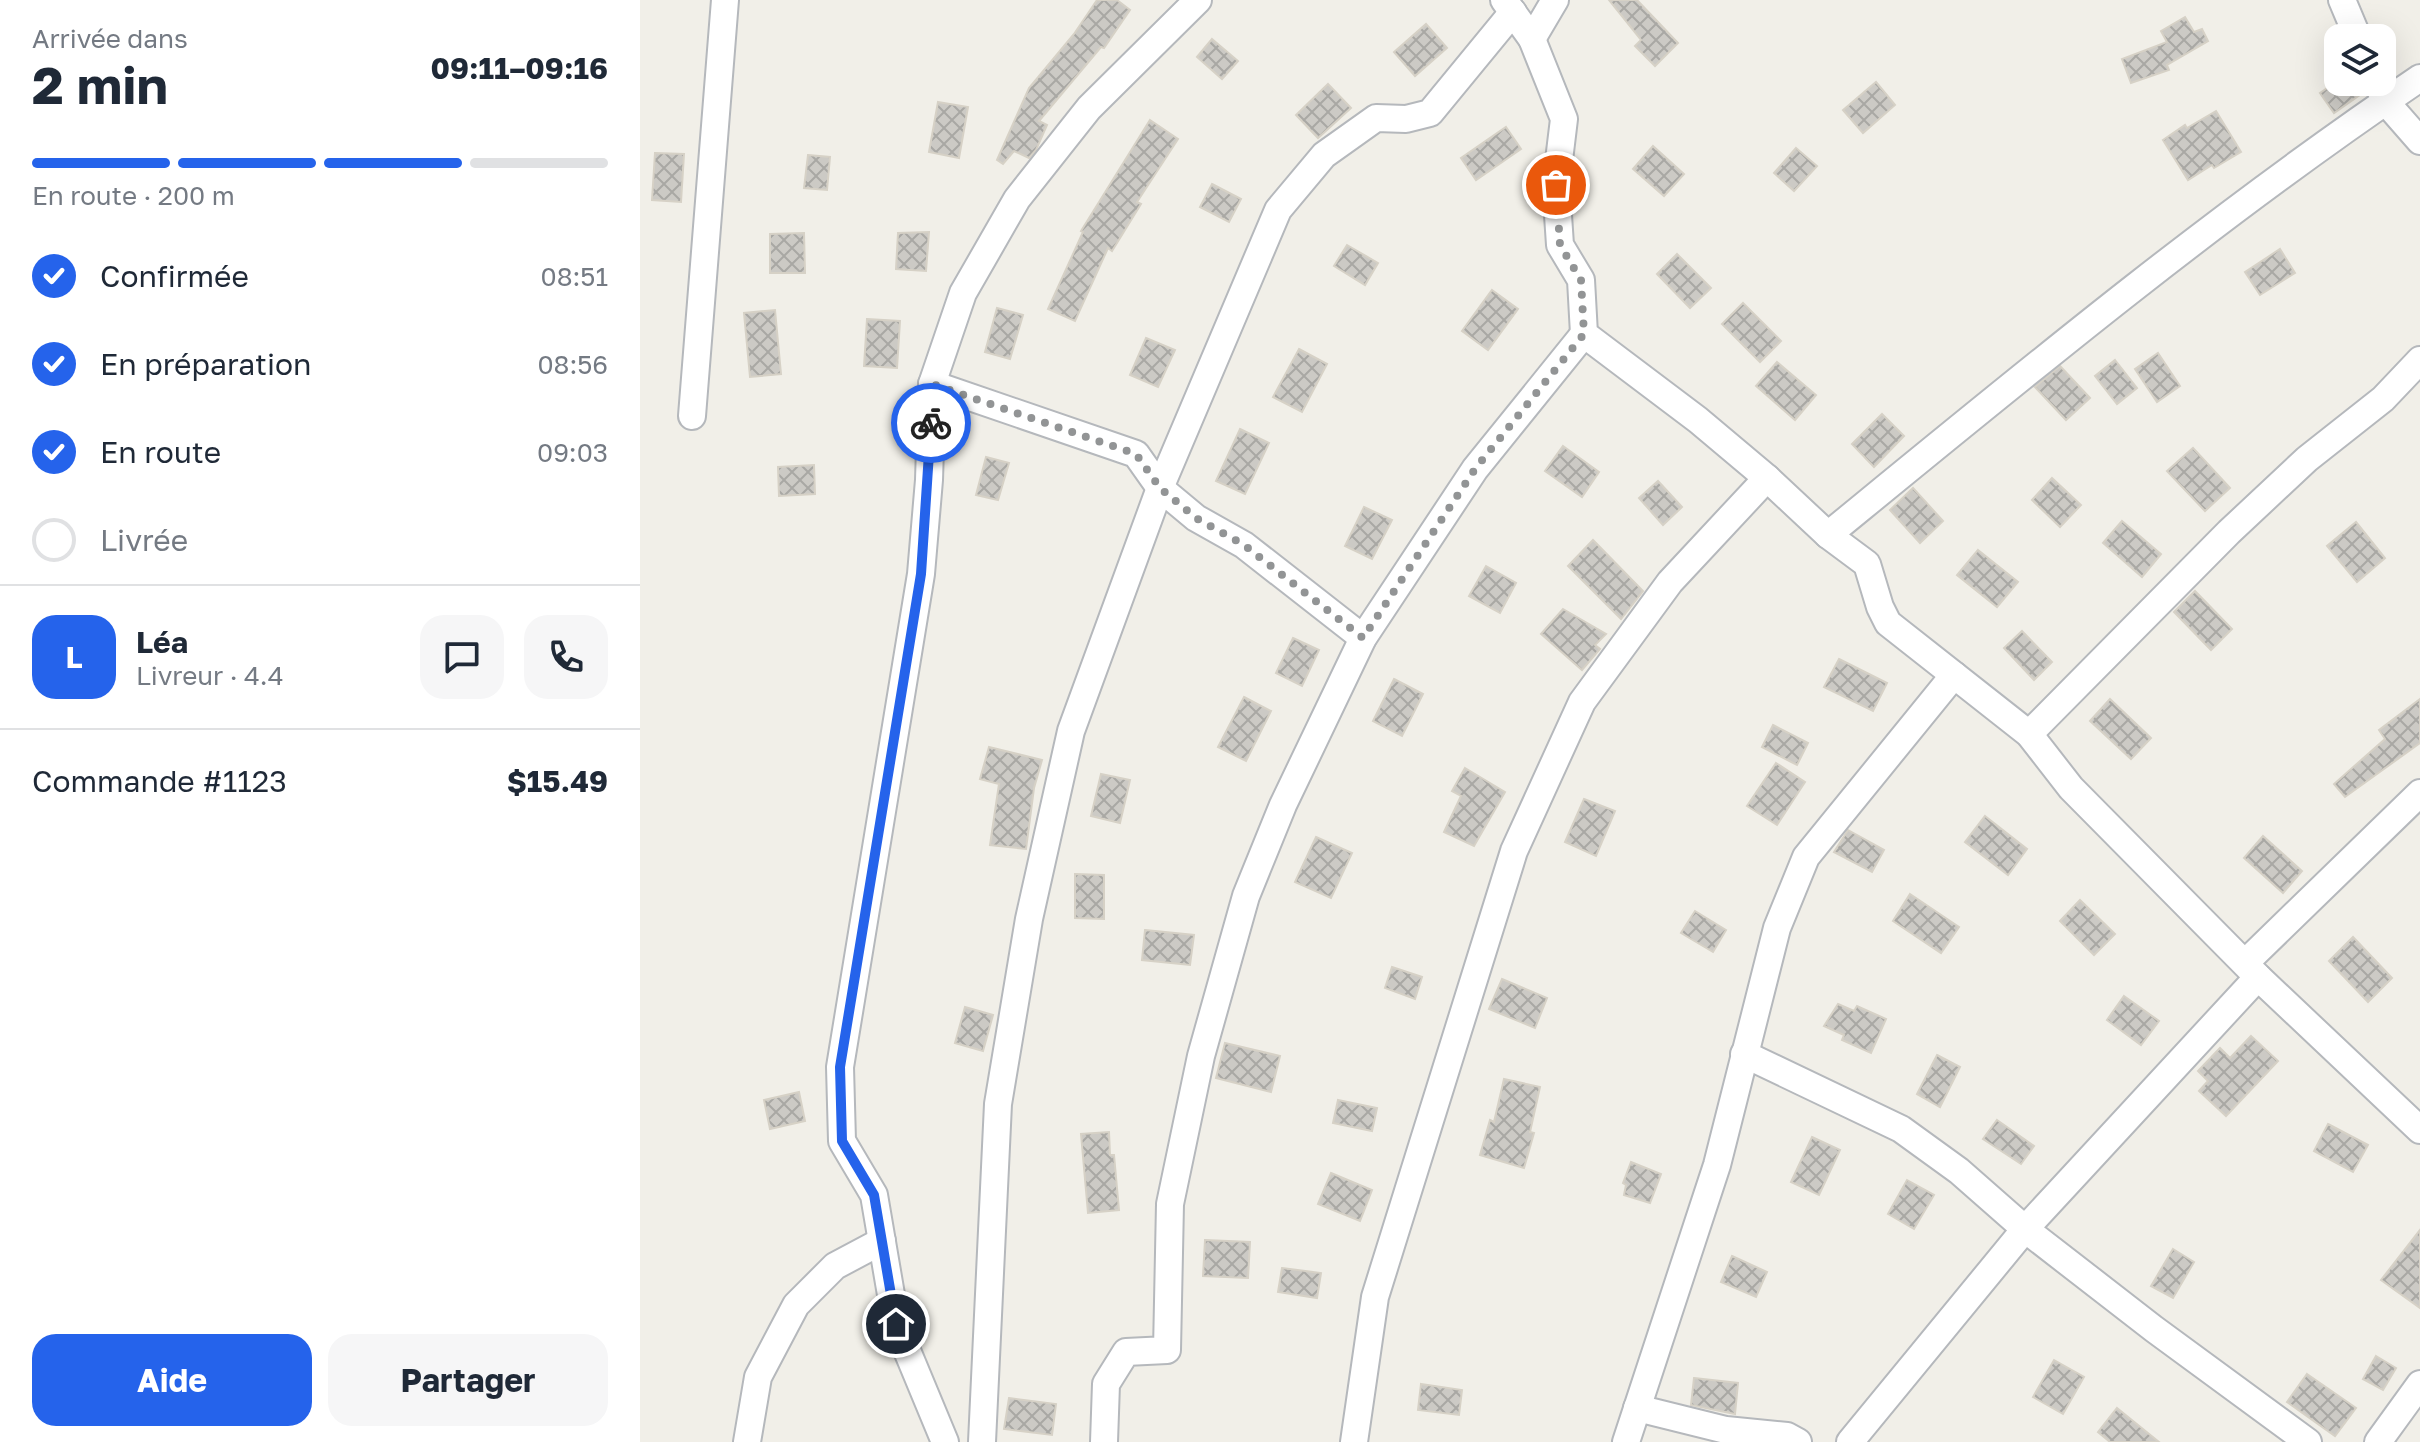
<!DOCTYPE html>
<html lang="fr">
<meta charset="utf-8">
<style>
:root{--surface:#fff;--page:#f6f6f7;--text:#1f2937;--muted:#747a83;--line:#e0e1e3;--accent:#2563eb}
body{margin:0;font-family:"Golos Text",sans-serif;background:var(--page);color:var(--text);height:100vh;display:flex;flex-direction:column;font-size:30px;white-space:nowrap}
*{box-sizing:border-box;margin:0}
p{font-size:26px;color:var(--muted)}
.icon{flex:none;width:44px;height:44px;fill:none;stroke:currentColor;stroke-width:2;stroke-linecap:round;stroke-linejoin:round}
.map{position:relative;flex:1;overflow:hidden}
.panel{display:flex;flex-direction:column;background:var(--surface);width:640px}
.panel>*{flex:none}
.tools{position:absolute;left:1684px;top:24px;display:grid;gap:16px}
.tools a{display:grid;place-items:center;width:72px;height:72px;border-radius:16px;background:var(--surface);box-shadow:0 8px 32px #0002;font-size:40px}
.pin{position:absolute;display:grid;place-items:center;width:68px;height:68px;color:#fff;margin:-34px;border:4px solid #fff;border-radius:50%;box-shadow:0 2px 8px #0007}
.courier{position:absolute;display:grid;place-items:center;width:80px;height:80px;margin:-40px;border:6px solid #2563eb;border-radius:50%;background:#fff;color:#222;box-shadow:0 2px 10px #0007}
.head em{font-style:normal;font-weight:700}
.head div{display:flex;flex-direction:column-reverse}
.head{display:flex;align-items:center;justify-content:space-between;height:136px;padding:0 32px}
h1{font-size:52px;font-weight:700;line-height:60px}
.bar{display:grid;grid-template-columns:repeat(4,1fr);gap:12px 8px;align-content:center;height:96px;padding:0 32px}
.bar i{height:10px;border-radius:6px;background:var(--line)}
.bar .current{background:var(--accent)}
.bar p{grid-column:span 4}
.line{display:flex;align-items:center;gap:20px;padding:0 32px;border-top:2px solid var(--line)}
.line div{flex:1}
.round{display:grid;place-items:center;flex:none;width:84px;height:84px;border-radius:24px;background:var(--page)}
ol{padding:0 32px;list-style:none}
li{display:flex;align-items:center;gap:24px;height:88px}
li p{margin-inline-start:auto}
li .icon{padding:8px;border-radius:50%;background:var(--accent);color:#fff;stroke-width:4}
li:last-child{color:var(--muted)}
li i{width:44px;height:44px;border:4px solid var(--line);border-radius:50%}
.action{display:flex;gap:16px;margin-top:auto;padding:16px 32px}
.action a{flex:1;height:92px;border-radius:24px;background:var(--accent);color:#fff;font-size:32px;font-weight:700;line-height:92px;text-align:center}
.action a+a{background:var(--page);color:var(--text)}
main{display:flex;flex:1;min-height:0}
.map>svg:first-child{display:block}
.building{fill:url(#building-cross-hatch);stroke:#d6d1c6;stroke-width:2}
.lines{fill:none;stroke-linecap:round;stroke-linejoin:round}
.street-casing{stroke:#b5b8bc;stroke-width:30}
.street{stroke:#fff;stroke-width:26}
.done{stroke:#929495;stroke-width:8;stroke-dasharray:0 14.4}
.route{stroke:#2563eb;stroke-width:10}
</style>
<main>
<section class="panel">
<div class="head"><div><h1>2 min</h1><p>Arrivée dans</p></div><em>09:11–09:16</em></div>
<div class="bar"><i class="current"></i><i class="current"></i><i class="current"></i><i></i><p>En route · 200 m</p></div>
<ol>
<li><svg class="icon" aria-label="check" viewBox="0 0 24 24"><path d="M5 12l5 5 9-10"/></svg>Confirmée<p>08:51</p></li>
<li><svg class="icon" aria-label="check" viewBox="0 0 24 24"><path d="M5 12l5 5 9-10"/></svg>En préparation<p>08:56</p></li>
<li><svg class="icon" aria-label="check" viewBox="0 0 24 24"><path d="M5 12l5 5 9-10"/></svg>En route<p>09:03</p></li>
<li><i></i>Livrée</li>
</ol>
<div class="line" style="height:144px"><b class="round" style="background:var(--accent);color:#fff">L</b><div><b>Léa</b><p>Livreur · 4.4</p></div><a class="round"><svg class="icon" aria-label="chat" viewBox="0 0 24 24"><path d="M4 5h16v11H9l-5 4z"/></svg></a><a class="round"><svg class="icon" aria-label="phone" viewBox="0 0 24 24"><path d="M5 4h4l2 5-3 2q2 4 5 5l2-3 5 2v4C11 20 4 13 5 4z"/></svg></a></div>
<div class="line" style="height:104px"><div>Commande #1123</div><b>$15.49</b></div>
<div class="action"><a>Aide</a><a>Partager</a></div>
</section>
<div class="map">
<svg width="1780" height="1442" viewBox="0 0 1780 1442">
<defs>
<pattern id="building-cross-hatch" width="8" height="8" patternUnits="userSpaceOnUse" patternTransform="scale(2)"><rect width="8" height="8" fill="#cccac5"/><path d="M0 0l8 8M0 8l8-8" fill="none" stroke="#a9a8a4"/></pattern>
</defs>
<rect width="100%" height="100%" fill="#f1efe8"/>
<g class="building">
<path d="M 457,0 L 477,0 L 490,10 L 464,48 L 461,47 L 399,121 L 407,125 L 396,150 L 389,158 L 374,151 L 363,164 L 357,160 L 389,88 L 434,34 Z"/>
<path d="M 969,0 L 997,0 L 1038,43 L 1015,66 L 995,46 L 1001,40 Z"/>
<path d="M 1545,17 L 1554,32 L 1562,29 L 1568,41 L 1527,65 L 1529,70 L 1491,83 L 1482,59 L 1527,42 L 1521,31 Z"/>
<path d="M 786,24 L 807,48 L 775,76 L 754,52 Z"/>
<path d="M 572,39 L 598,61 L 582,79 L 557,57 Z"/>
<path d="M 1236,82 L 1255,105 L 1223,133 L 1203,110 Z"/>
<path d="M 1696,82 L 1721,82 L 1724,92 L 1694,113 L 1680,93 Z"/>
<path d="M 688,84 L 711,108 L 678,138 L 656,115 Z"/>
<path d="M 298,102 L 328,107 L 319,158 L 289,152 Z"/>
<path d="M 1576,111 L 1601,152 L 1574,168 L 1572,165 L 1548,180 L 1523,140 L 1545,125 L 1547,128 Z"/>
<path d="M 510,120 L 538,139 L 497,202 L 501,204 L 472,251 L 468,248 L 435,321 L 408,309 L 443,232 L 441,231 Z"/>
<path d="M 866,127 L 881,149 L 836,180 L 821,158 Z"/>
<path d="M 1013,146 L 1044,174 L 1024,196 L 993,169 Z"/>
<path d="M 1156,148 L 1177,166 L 1154,191 L 1134,173 Z"/>
<path d="M 15,153 L 44,154 L 41,202 L 12,200 Z"/>
<path d="M 168,155 L 190,157 L 187,190 L 164,188 Z"/>
<path d="M 572,184 L 601,199 L 589,222 L 560,207 Z"/>
<path d="M 289,232 L 286,271 L 256,269 L 258,233 Z"/>
<path d="M 164,233 L 165,273 L 130,273 L 130,234 Z"/>
<path d="M 707,245 L 738,263 L 725,285 L 694,266 Z"/>
<path d="M 1640,249 L 1655,273 L 1620,295 L 1605,272 Z"/>
<path d="M 1037,254 L 1071,288 L 1050,308 L 1017,274 Z"/>
<path d="M 852,290 L 878,309 L 848,350 L 822,331 Z"/>
<path d="M 1103,303 L 1141,341 L 1120,362 L 1082,324 Z"/>
<path d="M 357,308 L 383,315 L 370,359 L 345,352 Z"/>
<path d="M 135,310 L 141,374 L 110,377 L 104,313 Z"/>
<path d="M 227,319 L 260,321 L 257,368 L 224,366 Z"/>
<path d="M 506,338 L 535,350 L 518,387 L 490,375 Z"/>
<path d="M 659,349 L 687,364 L 662,412 L 633,397 Z"/>
<path d="M 1518,353 L 1540,386 L 1517,402 L 1495,369 Z"/>
<path d="M 1475,360 L 1497,388 L 1477,404 L 1455,376 Z"/>
<path d="M 1137,362 L 1176,395 L 1155,420 L 1116,386 Z"/>
<path d="M 1420,366 L 1450,398 L 1426,420 L 1395,387 Z"/>
<path d="M 1242,414 L 1264,436 L 1234,467 L 1212,444 Z"/>
<path d="M 600,429 L 629,443 L 605,494 L 576,481 Z"/>
<path d="M 923,446 L 959,472 L 942,497 L 905,471 Z"/>
<path d="M 1553,448 L 1590,488 L 1565,511 L 1527,471 Z"/>
<path d="M 346,457 L 369,463 L 358,500 L 336,495 Z"/>
<path d="M 174,465 L 175,494 L 139,496 L 138,467 Z"/>
<path d="M 1412,478 L 1441,505 L 1420,527 L 1392,500 Z"/>
<path d="M 1018,481 L 1042,507 L 1023,525 L 999,498 Z"/>
<path d="M 1273,488 L 1303,521 L 1280,543 L 1250,510 Z"/>
<path d="M 724,507 L 752,520 L 732,559 L 705,546 Z"/>
<path d="M 1482,521 L 1521,554 L 1502,577 L 1463,543 Z"/>
<path d="M 1716,522 L 1745,558 L 1717,582 L 1687,546 Z"/>
<path d="M 953,540 L 1003,591 L 981,619 L 928,566 Z"/>
<path d="M 1338,550 L 1378,582 L 1357,607 L 1317,575 Z"/>
<path d="M 846,566 L 876,583 L 860,613 L 829,596 Z"/>
<path d="M 1555,591 L 1592,629 L 1571,650 L 1534,612 Z"/>
<path d="M 923,609 L 966,634 L 955,645 L 960,649 L 942,670 L 901,634 Z"/>
<path d="M 1382,631 L 1412,662 L 1394,680 L 1364,648 Z"/>
<path d="M 653,638 L 679,650 L 662,686 L 636,673 Z"/>
<path d="M 1199,659 L 1247,683 L 1233,711 L 1184,687 Z"/>
<path d="M 754,679 L 783,694 L 762,736 L 733,721 Z"/>
<path d="M 604,697 L 631,711 L 606,761 L 578,747 Z"/>
<path d="M 1470,699 L 1511,738 L 1491,759 L 1450,721 Z"/>
<path d="M 1780,699 L 1780,743 L 1705,797 L 1694,784 L 1745,739 L 1739,730 Z"/>
<path d="M 1133,725 L 1168,743 L 1157,765 L 1122,747 Z"/>
<path d="M 349,747 L 402,760 L 394,788 L 386,849 L 350,845 L 359,784 L 340,779 Z"/>
<path d="M 1136,763 L 1165,782 L 1137,825 L 1107,806 Z"/>
<path d="M 825,768 L 865,792 L 834,846 L 804,832 L 821,796 L 812,791 Z"/>
<path d="M 461,774 L 490,780 L 480,823 L 451,816 Z"/>
<path d="M 944,799 L 975,811 L 956,856 L 925,842 Z"/>
<path d="M 1345,816 L 1387,849 L 1368,875 L 1325,842 Z"/>
<path d="M 1208,830 L 1244,850 L 1232,872 L 1194,852 Z"/>
<path d="M 1623,836 L 1662,871 L 1643,893 L 1604,858 Z"/>
<path d="M 676,837 L 712,853 L 691,898 L 655,882 Z"/>
<path d="M 435,874 L 464,875 L 464,919 L 435,918 Z"/>
<path d="M 1270,894 L 1319,927 L 1301,953 L 1253,921 Z"/>
<path d="M 1440,900 L 1475,934 L 1454,955 L 1420,921 Z"/>
<path d="M 1055,911 L 1086,930 L 1073,952 L 1041,933 Z"/>
<path d="M 505,930 L 554,935 L 550,965 L 502,960 Z"/>
<path d="M 1713,937 L 1752,978 L 1728,1002 L 1689,961 Z"/>
<path d="M 752,967 L 782,977 L 775,999 L 745,988 Z"/>
<path d="M 862,979 L 907,998 L 895,1028 L 849,1009 Z"/>
<path d="M 1484,996 L 1519,1021 L 1501,1045 L 1467,1020 Z"/>
<path d="M 1198,1004 L 1214,1011 L 1217,1006 L 1246,1019 L 1231,1053 L 1202,1040 L 1204,1035 L 1184,1026 Z"/>
<path d="M 325,1007 L 353,1015 L 343,1051 L 315,1043 Z"/>
<path d="M 1611,1036 L 1638,1061 L 1586,1116 L 1559,1091 L 1568,1081 L 1558,1071 L 1580,1048 L 1590,1058 Z"/>
<path d="M 585,1043 L 640,1056 L 631,1092 L 576,1078 Z"/>
<path d="M 1297,1055 L 1320,1067 L 1300,1107 L 1277,1094 Z"/>
<path d="M 864,1079 L 900,1087 L 890,1132 L 894,1133 L 884,1168 L 840,1155 L 850,1120 L 854,1122 Z"/>
<path d="M 159,1092 L 165,1121 L 130,1129 L 124,1100 Z"/>
<path d="M 698,1100 L 737,1108 L 732,1131 L 693,1123 Z"/>
<path d="M 1357,1120 L 1394,1146 L 1381,1164 L 1343,1139 Z"/>
<path d="M 1688,1124 L 1728,1145 L 1713,1172 L 1674,1151 Z"/>
<path d="M 469,1132 L 470,1155 L 474,1155 L 479,1210 L 448,1213 L 441,1134 Z"/>
<path d="M 1172,1137 L 1200,1150 L 1179,1195 L 1151,1182 Z"/>
<path d="M 991,1162 L 1021,1174 L 1010,1203 L 984,1195 L 986,1185 L 983,1183 Z"/>
<path d="M 691,1173 L 732,1190 L 720,1221 L 678,1204 Z"/>
<path d="M 1267,1180 L 1294,1195 L 1274,1229 L 1248,1214 Z"/>
<path d="M 1780,1230 L 1780,1308 L 1741,1280 Z"/>
<path d="M 565,1240 L 610,1242 L 608,1278 L 563,1276 Z"/>
<path d="M 1533,1249 L 1554,1262 L 1533,1298 L 1511,1286 Z"/>
<path d="M 1092,1256 L 1127,1272 L 1116,1297 L 1081,1282 Z"/>
<path d="M 642,1268 L 681,1273 L 677,1298 L 638,1292 Z"/>
<path d="M 1736,1356 L 1756,1368 L 1743,1390 L 1723,1379 Z"/>
<path d="M 1414,1360 L 1444,1377 L 1423,1414 L 1393,1397 Z"/>
<path d="M 1667,1374 L 1716,1408 L 1695,1436 L 1647,1402 Z"/>
<path d="M 1054,1378 L 1098,1383 L 1095,1414 L 1051,1405 Z"/>
<path d="M 781,1384 L 822,1390 L 819,1415 L 778,1410 Z"/>
<path d="M 369,1398 L 416,1404 L 412,1435 L 364,1429 Z"/>
<path d="M 1477,1408 L 1519,1442 L 1470,1442 L 1458,1432 Z"/>
</g>
<g class="lines">
<defs>
<g id="street">
<path d="M 864,0 L 892,39 L 924,119 L 916,185 L 920,245 L 941,280 L 944,334 L 1058,420 L 1127,478 L 1188,535 L 1227,564 L 1240,607 L 1248,623 L 1389,734 L 1431,788 L 1618,977 L 1780,1130"/>
<path d="M 1702,0 L 1718,38"/>
<path d="M 892,39 L 915,0"/>
<path d="M 1737,82 L 1745,101 L 1780,141"/>
<path d="M 292,384 L 496,454 L 520,488 L 556,518 L 604,545 L 723,638"/>
<path d="M 52,416 L 85,0"/>
<path d="M 1188,535 C 1381,377 1574,217 1780,78"/>
<path d="M 1389,734 L 1589,532 L 1667,459 L 1743,399 L 1780,360"/>
<path d="M 1605,963 L 1780,793"/>
<path d="M 1104,1054 L 1261,1129 L 1319,1171 L 1385,1229 L 1514,1329 L 1668,1442"/>
<path d="M 997,1408 L 1086,1430 L 1147,1436 L 1158,1442"/>
<path d="M 107,1442 L 118,1377 L 156,1305 L 195,1266 L 242,1241"/>
<path d="M 305,1442 L 256,1324 L 234,1195 L 202,1141 L 200,1067 L 281,574 L 289,480 L 292,384 L 323,293 L 377,199 L 449,108 L 558,0"/>
<path d="M 342,1442 L 358,1104 L 389,919 L 431,731 L 520,488 L 638,210 L 684,155 L 736,118 L 766,119 L 790,113 L 873,12"/>
<path d="M 464,1442 L 466,1384 L 486,1352 L 527,1350 L 530,1204 L 561,1056 L 606,896 L 643,805 L 723,638 L 835,469 L 944,334"/>
<path d="M 714,1442 L 735,1297 L 874,851 L 942,702 L 1030,582 L 1127,478"/>
<path d="M 986,1442 L 1077,1165 L 1137,928 L 1166,857 L 1314,675"/>
<path d="M 1210,1442 L 1385,1229 L 1618,977"/>
<path d="M 1738,1442 L 1780,1384"/>
</g>
</defs>
<use href="#street" class="street-casing"/>
<use href="#street" class="street"/>
</g>
<g class="lines">
<path class="done" d="M 291,423 L 292,384 L 496,454 L 520,488 L 556,518 L 604,545 L 723,638 L 835,469 L 944,334 L 941,280 L 920,245 L 916,185"/>
<path class="route" d="M 256,1324 L 234,1195 L 202,1141 L 200,1067 L 281,574 L 291,423"/>
</g>
</svg>
<div class="tools">
<a><svg class="icon" aria-label="layers" viewBox="0 0 24 24"><path d="M12 4l9 5-9 5-9-5zM3 14l9 5 9-5"/></svg></a>
</div>
<div class="pin" style="left:916px;top:185px;background:#ea580c"><svg class="icon" aria-label="bag" viewBox="0 0 24 24"><path d="M5 8h14l-1 12H6zM9 8a3 3 0 0 1 6 0"/></svg></div>
<div class="pin" style="left:256px;top:1324px;background:#1f2937"><svg class="icon" aria-label="home" viewBox="0 0 24 24"><path d="M3 11l9-7 9 7M6 9v11h12V9"/></svg></div>
<div class="courier" style="left:291px;top:423px"><svg class="icon" aria-label="bike" viewBox="0 0 24 24"><circle cx="6" cy="16" r="4"/><circle cx="18" cy="16" r="4"/><path d="M6 16l4-8h5l3 8M10 8l3 8H6M13 5h3"/></svg></div>
</div>
</main>
